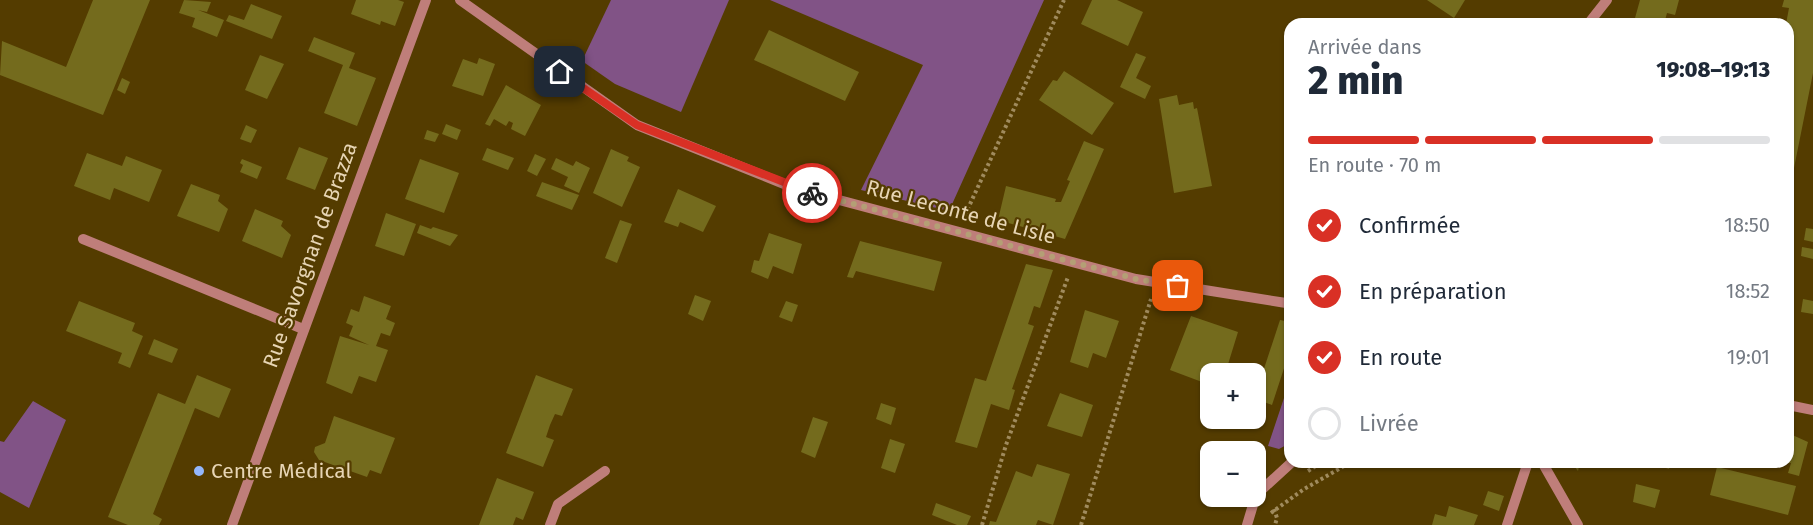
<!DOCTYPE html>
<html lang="fr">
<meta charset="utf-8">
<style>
:root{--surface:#fff;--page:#f6f6f7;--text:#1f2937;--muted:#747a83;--line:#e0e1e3;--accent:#d93025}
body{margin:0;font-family:"Fira Sans",sans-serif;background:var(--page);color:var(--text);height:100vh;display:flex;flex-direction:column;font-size:22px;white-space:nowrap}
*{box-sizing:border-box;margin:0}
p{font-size:20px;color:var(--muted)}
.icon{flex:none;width:33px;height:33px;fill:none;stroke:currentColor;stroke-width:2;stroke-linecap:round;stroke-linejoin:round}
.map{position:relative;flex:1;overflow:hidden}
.sheet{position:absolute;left:1284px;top:18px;width:510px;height:450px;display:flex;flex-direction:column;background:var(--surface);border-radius:18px;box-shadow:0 2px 4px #0004}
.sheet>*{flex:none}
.controls{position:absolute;left:1200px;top:363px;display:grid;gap:12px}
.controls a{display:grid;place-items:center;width:66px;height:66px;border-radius:12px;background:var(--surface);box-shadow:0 2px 4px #0004;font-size:30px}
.pin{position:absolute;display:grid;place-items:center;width:51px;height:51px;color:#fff;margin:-26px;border-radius:12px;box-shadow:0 3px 9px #0006}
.courier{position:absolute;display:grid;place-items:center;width:60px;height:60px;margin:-30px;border:4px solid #d93025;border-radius:50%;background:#fff;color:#222;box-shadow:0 2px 8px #0007}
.headline em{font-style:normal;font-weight:800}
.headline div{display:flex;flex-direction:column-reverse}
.headline{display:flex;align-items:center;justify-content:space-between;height:102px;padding:0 24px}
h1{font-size:39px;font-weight:800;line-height:45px}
.bar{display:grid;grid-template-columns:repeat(4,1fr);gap:9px 6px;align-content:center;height:72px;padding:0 24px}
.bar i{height:8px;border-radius:4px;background:var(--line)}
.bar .active{background:var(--accent)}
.bar p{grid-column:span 4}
ol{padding:0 24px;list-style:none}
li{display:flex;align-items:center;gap:18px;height:66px}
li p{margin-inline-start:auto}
li .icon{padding:6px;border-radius:50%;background:var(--accent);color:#fff;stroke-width:4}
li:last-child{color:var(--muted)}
li i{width:33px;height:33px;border:3px solid var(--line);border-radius:50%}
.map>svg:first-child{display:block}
.green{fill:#815386}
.building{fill:#746b1d}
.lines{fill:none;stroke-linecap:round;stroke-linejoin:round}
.path{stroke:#a08b5d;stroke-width:4;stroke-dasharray:3 3;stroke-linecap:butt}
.minor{stroke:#bf7e7a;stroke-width:10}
.done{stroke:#b49f75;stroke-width:6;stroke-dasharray:0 10.8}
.route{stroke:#d93025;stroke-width:8}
.poi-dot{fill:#93b7fd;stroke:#543c00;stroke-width:2}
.labels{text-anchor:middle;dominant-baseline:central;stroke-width:4.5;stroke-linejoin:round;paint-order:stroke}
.street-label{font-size:21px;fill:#e7d5b4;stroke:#543c00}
.poi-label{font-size:21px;fill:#e7d5b4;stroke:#543c00;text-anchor:start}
</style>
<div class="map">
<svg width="1813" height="525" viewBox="0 0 1813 525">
<rect width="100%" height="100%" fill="#543c00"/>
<g class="green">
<path d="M 611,0 L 729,0 L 681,112 L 615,84 L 582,61 Z"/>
<path d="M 770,0 L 1044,0 L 949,211 L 861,190 L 923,65 Z"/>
<path d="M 1290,380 L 1290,443 L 1279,449 L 1268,446 Z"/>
<path d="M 33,401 L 66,420 L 29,508 L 0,492 L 0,441 L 4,442 Z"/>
</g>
<g class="building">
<path d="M 93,0 L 150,0 L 103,115 L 0,75 L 2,41 L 66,67 Z"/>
<path d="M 184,0 L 211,2 L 207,12 L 198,10 L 224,20 L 217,37 L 192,27 L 195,18 L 179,13 Z"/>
<path d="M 356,0 L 398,0 L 404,2 L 395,26 L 381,21 L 380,25 L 351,14 Z"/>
<path d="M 1092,0 L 1117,0 L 1143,12 L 1128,46 L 1081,24 Z"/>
<path d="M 1427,0 L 1465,0 L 1454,18 Z"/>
<path d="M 1640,0 L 1679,0 L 1675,15 L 1667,13 L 1664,24 L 1635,18 Z"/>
<path d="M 1784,0 L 1813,0 L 1813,73 L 1789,193 L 1788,24 L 1786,24 L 1789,8 L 1782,7 Z"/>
<path d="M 251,4 L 282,16 L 272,39 L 226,21 L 229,15 L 244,20 Z"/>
<path d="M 769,30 L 859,72 L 845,101 L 754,60 Z"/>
<path d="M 314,37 L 355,53 L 349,68 L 376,78 L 357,126 L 324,113 L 343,65 L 308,51 Z"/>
<path d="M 1136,53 L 1146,57 L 1136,78 L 1151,86 L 1145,99 L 1120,87 Z"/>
<path d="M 260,55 L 284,64 L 267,99 L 245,90 Z"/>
<path d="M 479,58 L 495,64 L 483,96 L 452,86 L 463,59 L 477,64 Z"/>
<path d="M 1064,71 L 1114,103 L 1092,135 L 1039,100 L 1053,80 L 1057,81 Z"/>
<path d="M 122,78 L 130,82 L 125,94 L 117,90 Z"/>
<path d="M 506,85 L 541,105 L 525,136 L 511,129 L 513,123 L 509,121 L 506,126 L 494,119 L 490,126 L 485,124 Z"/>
<path d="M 1177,95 L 1179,105 L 1193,102 L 1194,109 L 1197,108 L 1212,186 L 1174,193 L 1159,99 Z"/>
<path d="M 446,124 L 461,130 L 457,140 L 442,134 Z"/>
<path d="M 246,125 L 257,130 L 251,143 L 240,139 Z"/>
<path d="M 427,130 L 439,134 L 435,142 L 424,139 Z"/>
<path d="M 1084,141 L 1104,149 L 1065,239 L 998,220 L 1006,186 L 1056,199 L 1055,202 L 1061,202 L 1070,181 L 1067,180 Z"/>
<path d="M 299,147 L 328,158 L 315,190 L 286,179 Z"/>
<path d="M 487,148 L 514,158 L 508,170 L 482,160 Z"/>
<path d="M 611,149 L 629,157 L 627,161 L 640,167 L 622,207 L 593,193 Z"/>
<path d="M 87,153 L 122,166 L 126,156 L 162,170 L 149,202 L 114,188 L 110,200 L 74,186 Z"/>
<path d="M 535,154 L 546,159 L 537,176 L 527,171 Z"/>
<path d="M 556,158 L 573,166 L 576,161 L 590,168 L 579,193 L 564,186 L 568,177 L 551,169 Z"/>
<path d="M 242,159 L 262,167 L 257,179 L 240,172 L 243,165 L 240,163 Z"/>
<path d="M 420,159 L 459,173 L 444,213 L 405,199 Z"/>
<path d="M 542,182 L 579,195 L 572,210 L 536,196 Z"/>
<path d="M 191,184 L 220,195 L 218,201 L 228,209 L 219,232 L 177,216 Z"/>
<path d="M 678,189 L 716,206 L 703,232 L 680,222 L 678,227 L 664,222 Z"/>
<path d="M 255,209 L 283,221 L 281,226 L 291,235 L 282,258 L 242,241 Z"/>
<path d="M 386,213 L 416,224 L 404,256 L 375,246 Z"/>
<path d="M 620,220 L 632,224 L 617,263 L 605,258 Z"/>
<path d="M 420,225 L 431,229 L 433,227 L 458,235 L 450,246 L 417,233 Z"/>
<path d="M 1806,228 L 1813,229 L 1813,242 L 1804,240 Z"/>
<path d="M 769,233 L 802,244 L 793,274 L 773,266 L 768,279 L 751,272 L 754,260 L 759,261 Z"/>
<path d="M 860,241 L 942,262 L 934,291 L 856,271 L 853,278 L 847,277 Z"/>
<path d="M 1802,247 L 1813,249 L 1813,259 L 1801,256 Z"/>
<path d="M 1026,264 L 1053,270 L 1040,308 L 1034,306 L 1028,324 L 1034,326 L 1012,389 L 1015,390 L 1009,410 L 991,404 L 977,448 L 955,442 L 975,378 L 986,381 Z"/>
<path d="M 695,295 L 711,301 L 703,321 L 688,314 Z"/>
<path d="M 364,296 L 391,306 L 386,319 L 395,323 L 390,336 L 381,333 L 376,346 L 388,350 L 376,382 L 359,376 L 352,394 L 326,383 L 340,336 L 369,345 L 349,336 L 353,326 L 346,323 L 351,309 L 359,312 Z"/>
<path d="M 1803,299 L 1813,301 L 1813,314 L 1801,312 Z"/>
<path d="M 79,301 L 135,323 L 132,331 L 143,336 L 130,368 L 118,363 L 122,353 L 66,331 Z"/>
<path d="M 786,301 L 798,305 L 792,322 L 779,317 Z"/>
<path d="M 1085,310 L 1119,321 L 1106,358 L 1093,353 L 1088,368 L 1070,362 Z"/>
<path d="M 1191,316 L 1238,332 L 1225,374 L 1210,374 L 1210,385 L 1170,370 Z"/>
<path d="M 1280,320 L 1290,322 L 1290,350 L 1272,405 L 1256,399 L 1256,393 Z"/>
<path d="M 154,339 L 178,349 L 172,363 L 148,354 Z"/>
<path d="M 197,375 L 231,389 L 219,418 L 195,408 L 153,514 L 162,519 L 159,525 L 128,525 L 108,517 L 158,393 L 185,404 Z"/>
<path d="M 536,375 L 573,389 L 562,416 L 555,414 L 550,425 L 546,437 L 554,440 L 543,467 L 506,453 Z"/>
<path d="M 1060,393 L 1093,405 L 1082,437 L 1047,426 Z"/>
<path d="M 881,403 L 896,408 L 891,425 L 876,419 Z"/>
<path d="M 334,416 L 395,438 L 381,474 L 370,470 L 367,477 L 319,460 L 314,452 L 315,447 L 325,443 Z"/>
<path d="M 813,417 L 828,422 L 815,458 L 801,452 Z"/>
<path d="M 1788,433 L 1808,442 L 1799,476 L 1788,473 L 1791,463 L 1788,463 Z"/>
<path d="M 890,439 L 905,444 L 895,473 L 881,468 Z"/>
<path d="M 1571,462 L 1580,462 L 1578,471 Z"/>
<path d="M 1647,462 L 1671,462 L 1669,469 Z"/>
<path d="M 1037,464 L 1070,474 L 1053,525 L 1038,520 L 1036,525 L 989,525 L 990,521 L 996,522 L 1016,471 L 1032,477 Z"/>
<path d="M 1717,467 L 1796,486 L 1788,515 L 1710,495 Z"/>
<path d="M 497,478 L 534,492 L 523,520 L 516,517 L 513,525 L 479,525 Z"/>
<path d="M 1636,484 L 1660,490 L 1655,508 L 1633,502 Z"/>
<path d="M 1488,491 L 1504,496 L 1499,511 L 1483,505 Z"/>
<path d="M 936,503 L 971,516 L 967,525 L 957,525 L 932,515 Z"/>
<path d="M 1449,506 L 1478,515 L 1474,525 L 1432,525 L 1435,514 L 1446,517 Z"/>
</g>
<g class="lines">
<g class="path">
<path d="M 965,215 L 1064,0"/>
<path d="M 1308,471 L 1322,462"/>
<path d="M 1274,509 L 1277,518 L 1275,525"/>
<path d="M 1271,513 L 1304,489 L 1351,462"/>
<path d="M 982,525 L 1006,445 L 1068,277"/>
<path d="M 1081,525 L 1151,299"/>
</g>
<g class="minor">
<path d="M 460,0 L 637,125 L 794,188 L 1136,279 L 1286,303"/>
<path d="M 1588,24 L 1607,0"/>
<path d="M 83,239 L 303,329"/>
<path d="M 1788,405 L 1813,410"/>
<path d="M 1542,462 L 1578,525"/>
<path d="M 232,525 L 426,0"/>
<path d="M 550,525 L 558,504 L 605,471"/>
<path d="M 1247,525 L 1256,495 L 1292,462"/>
<path d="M 1507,525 L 1528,462"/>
</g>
</g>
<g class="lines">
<path class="done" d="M 812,193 L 1136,279 L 1178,286"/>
<path class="route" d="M 560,72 L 637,125 L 812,193"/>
</g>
<circle class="poi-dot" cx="199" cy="471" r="6"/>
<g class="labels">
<g class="street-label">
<text transform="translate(961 212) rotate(15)">Rue Leconte de Lisle</text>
<text transform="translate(310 255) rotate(-70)">Rue Savorgnan de Brazza</text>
</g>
<g class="poi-label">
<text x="211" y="471">Centre Médical</text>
</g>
</g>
</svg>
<div class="controls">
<a>+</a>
<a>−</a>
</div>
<div class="pin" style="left:1178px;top:286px;background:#ea580c"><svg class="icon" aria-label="bag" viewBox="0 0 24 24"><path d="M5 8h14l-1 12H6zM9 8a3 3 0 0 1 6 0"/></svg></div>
<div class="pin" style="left:560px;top:72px;background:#1f2937"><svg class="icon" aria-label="home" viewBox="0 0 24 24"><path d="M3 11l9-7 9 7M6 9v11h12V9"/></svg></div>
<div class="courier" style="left:812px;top:193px"><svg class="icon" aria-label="bike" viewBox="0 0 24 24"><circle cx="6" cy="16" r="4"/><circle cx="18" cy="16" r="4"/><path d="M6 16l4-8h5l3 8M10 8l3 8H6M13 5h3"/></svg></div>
<section class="sheet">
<div class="headline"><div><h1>2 min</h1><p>Arrivée dans</p></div><em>19:08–19:13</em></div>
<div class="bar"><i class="active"></i><i class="active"></i><i class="active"></i><i></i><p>En route · 70 m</p></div>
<ol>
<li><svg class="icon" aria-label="check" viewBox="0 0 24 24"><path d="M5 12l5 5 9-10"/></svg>Confirmée<p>18:50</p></li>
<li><svg class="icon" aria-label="check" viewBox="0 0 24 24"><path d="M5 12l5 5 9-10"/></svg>En préparation<p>18:52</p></li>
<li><svg class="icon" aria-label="check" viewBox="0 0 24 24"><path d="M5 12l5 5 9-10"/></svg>En route<p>19:01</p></li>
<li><i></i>Livrée</li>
</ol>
</section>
</div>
